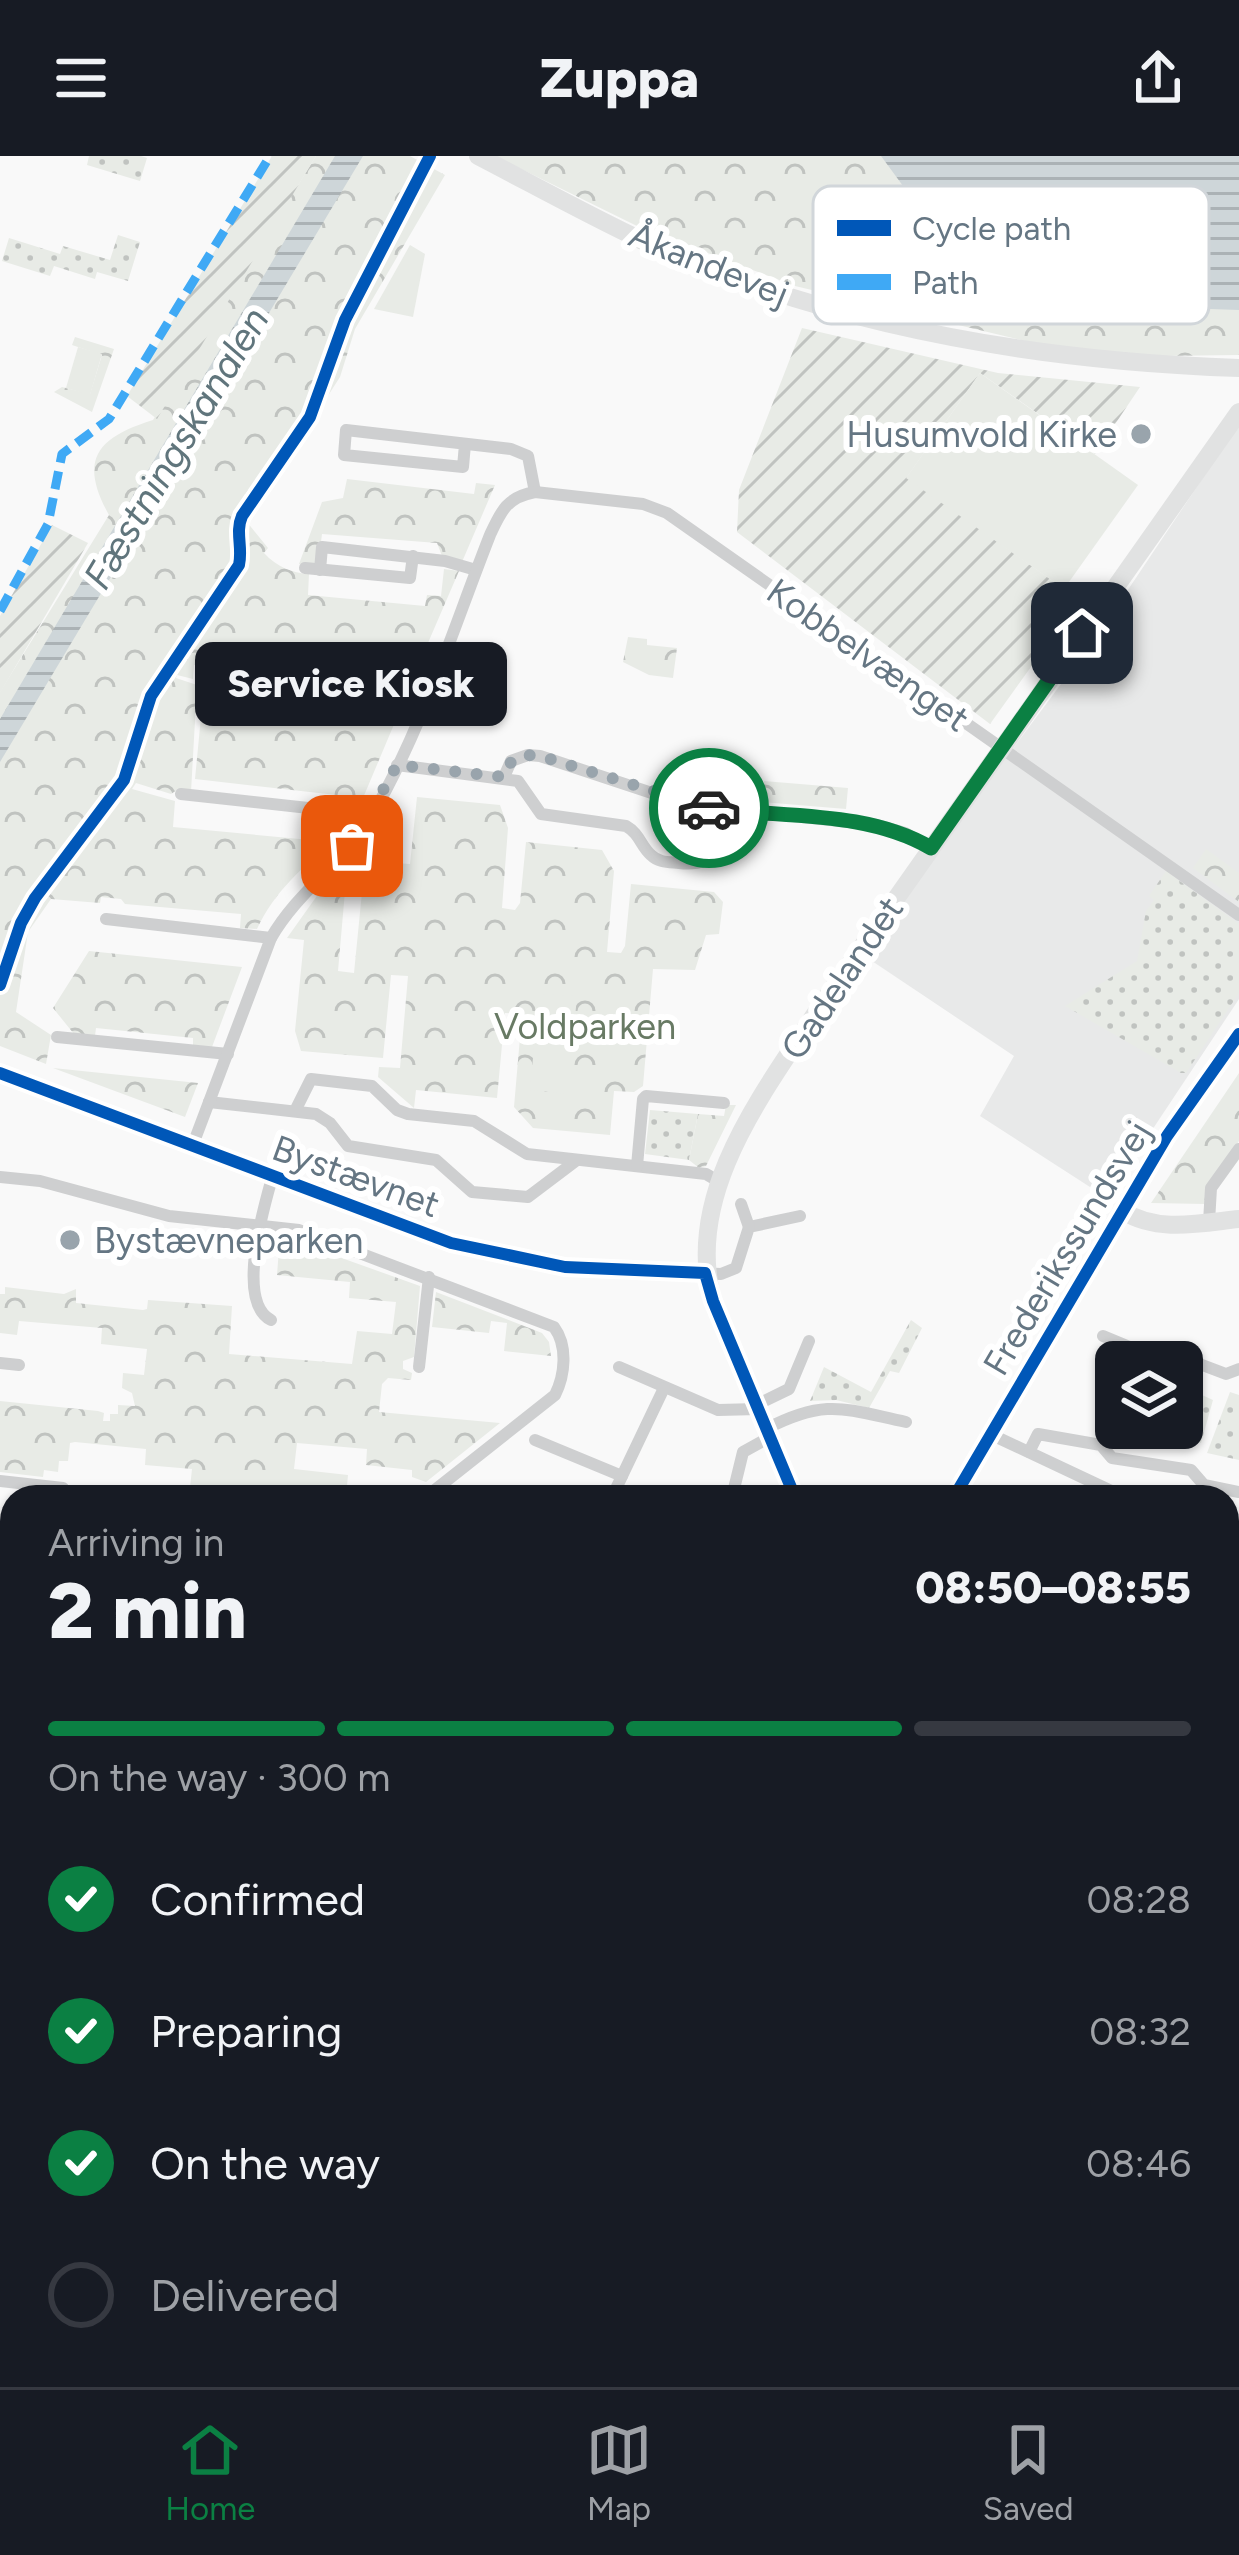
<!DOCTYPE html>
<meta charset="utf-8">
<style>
:root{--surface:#171b24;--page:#20242c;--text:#f1f3f6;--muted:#9ea1a6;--line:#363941;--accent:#0b8043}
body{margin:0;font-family:Figtree,sans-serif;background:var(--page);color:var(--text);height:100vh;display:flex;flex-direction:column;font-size:45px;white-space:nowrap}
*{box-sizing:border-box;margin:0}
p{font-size:39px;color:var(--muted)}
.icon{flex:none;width:66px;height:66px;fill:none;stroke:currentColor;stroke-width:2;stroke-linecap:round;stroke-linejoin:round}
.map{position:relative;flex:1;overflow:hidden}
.details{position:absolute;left:0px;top:1329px;width:1239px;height:903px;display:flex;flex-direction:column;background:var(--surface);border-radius:36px 36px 0 0;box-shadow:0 3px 9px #0004}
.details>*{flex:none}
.fabs{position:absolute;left:1095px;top:1185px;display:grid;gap:24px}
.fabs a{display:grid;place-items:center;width:108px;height:108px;border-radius:18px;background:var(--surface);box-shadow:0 3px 9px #0004;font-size:60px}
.pin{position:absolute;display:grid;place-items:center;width:102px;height:102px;color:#fff;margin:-51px;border-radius:24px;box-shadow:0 6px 18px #0006}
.courier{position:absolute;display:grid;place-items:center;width:120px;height:120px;margin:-60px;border:9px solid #0b8043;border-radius:50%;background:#fff;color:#222;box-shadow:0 3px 15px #0007}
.bubble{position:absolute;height:84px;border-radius:18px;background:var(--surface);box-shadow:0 3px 9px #0004;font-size:39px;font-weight:800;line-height:84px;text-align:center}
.head em{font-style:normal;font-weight:800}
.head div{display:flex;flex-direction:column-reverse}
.head{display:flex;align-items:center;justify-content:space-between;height:204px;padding:0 48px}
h1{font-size:78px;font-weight:800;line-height:90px}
.bar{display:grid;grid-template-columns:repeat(4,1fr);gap:18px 12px;align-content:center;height:144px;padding:0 48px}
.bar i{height:15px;border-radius:9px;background:var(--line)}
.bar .active{background:var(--accent)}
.bar p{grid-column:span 4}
ol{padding:0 48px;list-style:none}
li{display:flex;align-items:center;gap:36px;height:132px}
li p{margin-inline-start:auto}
li .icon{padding:12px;border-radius:50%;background:var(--accent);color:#fff;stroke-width:4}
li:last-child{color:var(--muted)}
li i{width:66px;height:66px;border:6px solid var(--line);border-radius:50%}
header{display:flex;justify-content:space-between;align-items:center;height:156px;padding:0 48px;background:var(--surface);font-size:54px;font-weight:800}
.tab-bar{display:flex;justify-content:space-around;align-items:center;height:168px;border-top:3px solid var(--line);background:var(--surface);font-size:33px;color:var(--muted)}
.tab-bar a{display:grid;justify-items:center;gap:6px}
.tab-bar .active{color:var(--accent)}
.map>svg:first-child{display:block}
.built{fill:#e8e9e9}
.grass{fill:url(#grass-dots)}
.forest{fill:url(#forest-crowns)}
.garden{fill:url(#garden-furrows)}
.pitch{fill:#e8ebe6}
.water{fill:url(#water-rules)}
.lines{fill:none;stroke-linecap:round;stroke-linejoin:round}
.street{stroke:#cecfd0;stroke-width:12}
.secondary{stroke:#e1e2e2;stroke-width:18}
.quiet{stroke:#3fa9f5;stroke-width:9;stroke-dasharray:18 9;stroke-linecap:butt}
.cycleway-casing{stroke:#fff;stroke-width:20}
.cycleway{stroke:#0057b8;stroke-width:12}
.done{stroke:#99a4ac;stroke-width:12;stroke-dasharray:0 21.6}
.route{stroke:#0b8043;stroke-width:15}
.poi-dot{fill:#99a4ac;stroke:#fff;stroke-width:4.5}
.labels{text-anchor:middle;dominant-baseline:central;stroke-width:12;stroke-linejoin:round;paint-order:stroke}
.street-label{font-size:36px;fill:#657683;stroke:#fff}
.poi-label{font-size:36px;fill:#657683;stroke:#fff;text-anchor:end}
.park-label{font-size:36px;fill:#687a64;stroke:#fff}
.water-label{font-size:39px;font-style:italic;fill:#60757c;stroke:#fff}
.key{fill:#fff;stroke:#d1d6da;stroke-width:3}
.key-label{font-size:33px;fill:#657683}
</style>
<header><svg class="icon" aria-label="menu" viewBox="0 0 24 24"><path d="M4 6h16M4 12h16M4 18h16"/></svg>Zuppa<svg class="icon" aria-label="share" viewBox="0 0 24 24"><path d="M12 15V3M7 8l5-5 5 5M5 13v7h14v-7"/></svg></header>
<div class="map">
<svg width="1239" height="2231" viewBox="0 0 1239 2231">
<defs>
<pattern id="grass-dots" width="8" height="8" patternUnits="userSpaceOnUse" patternTransform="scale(3)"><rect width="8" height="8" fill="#e8ebe6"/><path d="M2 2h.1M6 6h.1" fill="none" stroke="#c0c3c0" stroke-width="1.8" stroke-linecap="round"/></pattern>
<pattern id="forest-crowns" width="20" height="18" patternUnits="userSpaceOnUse" patternTransform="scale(3)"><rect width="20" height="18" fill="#e8ebe6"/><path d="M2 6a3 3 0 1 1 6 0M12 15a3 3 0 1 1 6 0" fill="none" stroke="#c0c3c0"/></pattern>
<pattern id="garden-furrows" width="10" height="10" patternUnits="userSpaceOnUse" patternTransform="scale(3)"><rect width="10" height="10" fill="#e8ebe6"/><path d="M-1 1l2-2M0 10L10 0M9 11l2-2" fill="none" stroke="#c0c3c0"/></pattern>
<pattern id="water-rules" width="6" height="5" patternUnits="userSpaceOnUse" patternTransform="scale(3)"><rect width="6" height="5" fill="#ced6d9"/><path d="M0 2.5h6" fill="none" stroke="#abb2b5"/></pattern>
</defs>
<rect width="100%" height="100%" fill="#f9f9f9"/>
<g class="built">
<path d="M 1239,268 L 1239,843 L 1107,1042 L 980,960 L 1014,900 L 860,797 L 1097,480 Z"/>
<path d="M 1239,1794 L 1239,1894 L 1227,1875 L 1227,1802 Z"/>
</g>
<g class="grass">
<path d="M 89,0 L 141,0 L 147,2 L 140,25 L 87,9 Z"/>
<path d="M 118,79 L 140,86 L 128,125 L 97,116 L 95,123 L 54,110 L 50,120 L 2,105 L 9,82 L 60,98 L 63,90 L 110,104 Z"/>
<path d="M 1166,715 L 1239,768 L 1239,837 L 1186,917 L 1181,917 L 1065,850 L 1137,805 L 1146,755 L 1154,744 L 1149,740 Z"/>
<path d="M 650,954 L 698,958 L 689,1004 L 645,998 Z"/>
<path d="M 911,1164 L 922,1172 L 899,1217 L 890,1215 L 869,1252 L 836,1244 L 810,1245 L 824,1211 L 871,1236 Z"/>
<path d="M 1182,1230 L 1213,1244 L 1201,1287 L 1130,1277 L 1127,1272 L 1182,1272 Z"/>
<path d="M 1230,1236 L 1239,1239 L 1239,1304 L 1207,1297 Z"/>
</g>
<g class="forest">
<path d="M 316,0 L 410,0 L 445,19 L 355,173 L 340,221 L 247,366 L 268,392 L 264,397 C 277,411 292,417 309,418 L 308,439 L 425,450 L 427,439 L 441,440 L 444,413 L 459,415 L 412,524 L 393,519 L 232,507 L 233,497 L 207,496 L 205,509 L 194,509 L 193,523 L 177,519 L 176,522 L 197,529 L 191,636 L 177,634 L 171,638 L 136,627 L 132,633 L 175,645 L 173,671 L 332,686 C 302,712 274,736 257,773 L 240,772 L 241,758 L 125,748 L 121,743 L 101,741 L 100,747 L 51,743 L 28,776 L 16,856 L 51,879 L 46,908 L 0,890 L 0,536 L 109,359 C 79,305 95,282 153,264 Z"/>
<path d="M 495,0 L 1239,0 L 1239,199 L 1161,200 L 1046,190 L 795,130 L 639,71 Z"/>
<path d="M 75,181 L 114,193 L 92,256 L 54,236 L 62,231 L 90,238 L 102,199 L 72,189 Z"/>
<path d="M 347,323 L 474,338 L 476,327 L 495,329 L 462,406 L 442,400 L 437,387 L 322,378 L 318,410 L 299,408 L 322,346 L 343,342 Z"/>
<path d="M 628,481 L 647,483 L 647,489 L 677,492 L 673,522 L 649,519 L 623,506 Z"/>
<path d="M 203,540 L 233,542 L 234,551 L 395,566 L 363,642 L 195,623 Z"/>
<path d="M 764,625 L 848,632 L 846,653 L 762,646 Z"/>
<path d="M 417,641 L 500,649 L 508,672 L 502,752 L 515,754 L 520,747 L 526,686 L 602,694 L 614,715 L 607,796 L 621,797 L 625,790 L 631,728 L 714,736 L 723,746 L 719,778 L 706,779 L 695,814 L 653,813 L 643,930 L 634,936 L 614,935 L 610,979 L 533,972 L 514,951 L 522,858 L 505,857 L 497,942 L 416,934 L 414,952 L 378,921 L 379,911 L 400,912 L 408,820 L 391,819 L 383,902 L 301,895 L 295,875 L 304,784 L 287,782 L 331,720 L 346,724 L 338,815 L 354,817 L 363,726 L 394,728 L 396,707 L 410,708 Z"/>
<path d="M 1206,693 L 1239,717 L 1239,746 L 1193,712 Z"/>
<path d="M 89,795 L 242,811 L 212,891 L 193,889 L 193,882 L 96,872 L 95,880 L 74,878 L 53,852 Z"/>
<path d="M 53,912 L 198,927 L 185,961 Z"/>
<path d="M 1239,917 L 1239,985 L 1210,1027 L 1205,1048 L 1151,1047 Z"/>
<path d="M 726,949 L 736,949 L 706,1010 L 699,1012 L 689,1004 L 698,958 L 724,960 Z"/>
<path d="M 280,1080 L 420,1130 L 414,1201 L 403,1205 L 403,1213 L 412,1217 L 411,1224 L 388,1222 L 382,1228 L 379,1256 L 500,1267 L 426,1326 L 412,1321 L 412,1314 L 366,1309 L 367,1293 L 297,1287 L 294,1313 L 348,1319 L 346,1341 L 246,1337 L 245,1341 L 145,1341 L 145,1337 L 189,1341 L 192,1313 L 145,1309 L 146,1293 L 75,1286 L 70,1287 L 68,1305 L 59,1305 L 58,1316 L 44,1314 L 43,1321 L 0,1316 L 0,1245 L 98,1255 L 104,1257 L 103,1265 L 110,1265 L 110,1258 L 118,1258 L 118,1249 L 135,1250 L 132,1237 L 122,1232 L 123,1217 L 144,1219 L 147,1193 L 101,1188 L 102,1172 L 19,1165 L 17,1179 L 0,1177 L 0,1138 L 5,1138 L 5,1131 L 64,1138 L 76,1133 L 76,1147 L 143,1154 L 147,1153 L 148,1144 L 232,1150 L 229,1198 L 352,1208 L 357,1175 L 392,1178 L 396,1146 L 349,1142 L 350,1126 L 277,1119 Z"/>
<path d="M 436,1136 L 542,1177 L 549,1186 L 551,1200 L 504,1195 L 507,1167 L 491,1165 L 489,1177 L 432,1171 Z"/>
<path d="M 0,1418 L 12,1435 L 12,1748 L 0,1744 Z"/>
<path d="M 0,1776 L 12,1780 L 12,2179 L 0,2179 Z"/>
<path d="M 206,2220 L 392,2220 L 384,2231 L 215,2231 Z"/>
<path d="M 441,2220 L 537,2220 L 541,2231 L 432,2231 Z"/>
</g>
<g class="garden">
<path d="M 272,0 L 316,0 L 157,263 L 127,240 Z"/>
<path d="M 802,172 L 998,217 L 1140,231 L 1095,298 L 980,217 L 907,321 L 1064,433 L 1077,447 L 990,568 L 737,376 L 739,334 Z"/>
<path d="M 52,369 L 88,387 L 0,537 L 0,460 Z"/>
</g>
<g class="pitch">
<path d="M 410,89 L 425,98 L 413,161 L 374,153 Z"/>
<path d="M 78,191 L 102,198 L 90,239 L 66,232 Z"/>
<path d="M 980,217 L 1138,329 L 1064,433 L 906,322 Z"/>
<path d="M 539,838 L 577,840 L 568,938 L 530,934 Z"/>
</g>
<g class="water">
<path d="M 335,0 L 363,0 L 0,606 L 0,563 Z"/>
<path d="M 881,0 L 1239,0 L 1239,154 L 1181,152 L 1111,141 L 1097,137 L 1081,123 L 1060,116 L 1042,104 L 964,84 L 948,74 L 937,56 L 917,49 Z"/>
<path d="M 12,1956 L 12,2098 L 0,2091 L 0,1999 Z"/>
</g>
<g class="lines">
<g class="street">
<path d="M 465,288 L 463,311 L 344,299 L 346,274 L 511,293 L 528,300 L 535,336"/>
<path d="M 305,412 L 410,422 L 413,400"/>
<path d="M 320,414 L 322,391 L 445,405 L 476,414"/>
<path d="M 234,519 L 405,537 L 425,543"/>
<path d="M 397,609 L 518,625 L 541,658 L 626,670 C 640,678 640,689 651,699 C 659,707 669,706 679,707 C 716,711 731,689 737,655"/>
<path d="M 504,621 L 511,605 L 528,599 L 540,600 L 688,649 L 877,669 L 905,677 L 931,692"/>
<path d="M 181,638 L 372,659"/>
<path d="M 106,763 L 271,782"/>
<path d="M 57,881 L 228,898"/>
<path d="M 0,917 L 451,1087 L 565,1111 L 721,1118 L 736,1112 L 749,1071 L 800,1060"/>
<path d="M 209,946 L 316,958 L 330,967 L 348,990 L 436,1004 L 472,1036 L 528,1041 L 577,1004"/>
<path d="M 295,955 L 311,923 L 372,930 L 397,954 L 408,958 L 474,965 L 527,998 L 706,1018 L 718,1025"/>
<path d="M 192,991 L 271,782 C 298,735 343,707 371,661 C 422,574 453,473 490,379 C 501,355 507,341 535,336 L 643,348 L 667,357 L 1239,759"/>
<path d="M 637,1010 L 643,943 L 646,940 L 724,947"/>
<path d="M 0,1021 L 40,1025 L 169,1060 L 299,1074 L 554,1171 C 568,1190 565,1219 555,1239 L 426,1341"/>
<path d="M 741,1048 L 749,1071"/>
<path d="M 1209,1066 L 1211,1032 L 1239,993"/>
<path d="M 271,1164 C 236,1146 263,1054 272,1022"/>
<path d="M 1103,1180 L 1144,1197 L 1160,1193 L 1226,1218 L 1239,1213"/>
<path d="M 0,1207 L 19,1209"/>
<path d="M 419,1211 L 429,1121"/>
<path d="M 619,1211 L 718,1254 L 758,1253"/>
<path d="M 756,1249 L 789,1233 L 809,1185"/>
<path d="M 766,1273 C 826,1242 844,1253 906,1266"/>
<path d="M 990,1278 L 1124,1341"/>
<path d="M 535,1284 L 622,1320"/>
<path d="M 1029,1296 L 1038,1278 L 1101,1289 L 1112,1302 L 1191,1314 L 1204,1329 L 1239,1336"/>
<path d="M 0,1325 L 63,1332"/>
<path d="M 612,1341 L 664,1232"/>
<path d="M 732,1341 L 743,1296 L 770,1281"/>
<path d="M 0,1385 L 12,1403"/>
<path d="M 1227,1388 L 1239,1394"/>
<path d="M 1227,1483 L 1239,1464"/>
<path d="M 1227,1718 L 1239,1711"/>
<path d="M 1227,1889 L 1239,1908"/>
<path d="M 1227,1952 L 1239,1951"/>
<path d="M 1227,2052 L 1239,2046"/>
<path d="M 1227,2182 L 1239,2176"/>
<path d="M 0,2211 L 12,2199"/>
<path d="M 134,2220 L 142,2231"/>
<path d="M 606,2220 L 610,2231"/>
<path d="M 64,2231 L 73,2220"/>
<path d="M 175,2231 L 176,2230"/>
<path d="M 733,2231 L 737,2220"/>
<path d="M 879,2231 L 882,2220"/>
<path d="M 1039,2231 L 1042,2220"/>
</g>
<g class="secondary">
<path d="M 478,0 C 532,28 586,58 641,84 C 828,170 1035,205 1239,212"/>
<path d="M 1123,1055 C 1157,1077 1201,1067 1239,1063"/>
<path d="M 795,1341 L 713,1145 C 683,1037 765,935 821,849 L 1239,256"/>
<path d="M 954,1341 L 1167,980 L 1239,878"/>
<path d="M 0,1761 L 12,1765"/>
<path d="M 1167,2220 L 1172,2231"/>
<path d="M 407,2231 L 416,2220"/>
</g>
<path class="quiet" d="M 0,455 L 48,368 L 62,298 L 109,263 L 270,0"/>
<defs>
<g id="cycleway">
<path d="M 0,829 L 21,767 L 35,742 L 124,624 L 151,540 L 239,409 C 243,392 235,376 242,360 L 310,261 L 345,164 L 430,0"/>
<path d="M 0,917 L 451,1087 L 565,1111 L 705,1117 L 713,1145 L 795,1341"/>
<path d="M 954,1341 L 1167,980 L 1239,878"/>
</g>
</defs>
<use href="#cycleway" class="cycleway-casing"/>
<use href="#cycleway" class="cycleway"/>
</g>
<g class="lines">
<path class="done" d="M 352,690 L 397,609 L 504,621 L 512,604 L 528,599 L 540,600 L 709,652"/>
<path class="route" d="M 709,652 C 783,662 866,654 931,692 L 1082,477"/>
</g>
<g class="poi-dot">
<circle cx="1141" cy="278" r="12"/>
<circle cx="70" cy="1084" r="12"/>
</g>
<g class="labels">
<g class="street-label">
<text transform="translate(709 108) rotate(22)">Åkandevej</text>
<text transform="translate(868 499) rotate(35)">Kobbelvænget</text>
<text transform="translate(842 822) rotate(-56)">Gadelandet</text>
<text transform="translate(356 1020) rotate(20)">Bystævnet</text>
<text transform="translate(1067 1092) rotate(-59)">Frederikssundsvej</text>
</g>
<g class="poi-label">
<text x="1117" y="278">Husumvold Kirke</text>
<text x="94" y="1084" text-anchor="start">Bystævneparken</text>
</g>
<g class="park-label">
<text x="585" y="870">Voldparken</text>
</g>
<g class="water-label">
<text transform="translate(176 292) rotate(-59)">Fæstningskanalen</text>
</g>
</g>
<rect x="813" y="30" width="396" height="138" rx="18" class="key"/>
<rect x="837" y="64" width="54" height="16" fill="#0057b8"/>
<rect x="837" y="118" width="54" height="16" fill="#3fa9f5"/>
<g class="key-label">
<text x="912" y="84">Cycle path</text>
<text x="912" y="138">Path</text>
</g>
</svg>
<div class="fabs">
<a><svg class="icon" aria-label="layers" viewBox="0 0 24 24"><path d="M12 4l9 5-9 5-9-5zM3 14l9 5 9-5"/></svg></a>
</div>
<div class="pin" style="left:352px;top:690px;background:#ea580c"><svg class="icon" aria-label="bag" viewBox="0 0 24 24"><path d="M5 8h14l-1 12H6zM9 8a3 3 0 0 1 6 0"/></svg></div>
<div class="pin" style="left:1082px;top:477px;background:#1f2937"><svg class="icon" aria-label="home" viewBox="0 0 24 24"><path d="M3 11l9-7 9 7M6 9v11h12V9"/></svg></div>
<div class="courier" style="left:709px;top:652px"><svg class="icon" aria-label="car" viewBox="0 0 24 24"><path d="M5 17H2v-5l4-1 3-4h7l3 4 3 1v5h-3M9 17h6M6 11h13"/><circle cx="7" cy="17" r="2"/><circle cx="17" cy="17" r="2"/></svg></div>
<div class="bubble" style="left:195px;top:486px;width:312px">Service Kiosk</div>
<section class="details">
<div class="head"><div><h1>2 min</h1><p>Arriving in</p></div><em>08:50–08:55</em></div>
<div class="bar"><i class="active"></i><i class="active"></i><i class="active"></i><i></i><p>On the way · 300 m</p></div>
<ol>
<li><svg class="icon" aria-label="check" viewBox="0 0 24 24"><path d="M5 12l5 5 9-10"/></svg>Confirmed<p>08:28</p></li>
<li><svg class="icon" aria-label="check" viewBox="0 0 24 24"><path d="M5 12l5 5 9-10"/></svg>Preparing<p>08:32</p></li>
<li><svg class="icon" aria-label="check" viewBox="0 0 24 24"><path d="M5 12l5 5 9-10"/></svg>On the way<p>08:46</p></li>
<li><i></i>Delivered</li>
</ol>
</section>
</div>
<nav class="tab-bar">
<a class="active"><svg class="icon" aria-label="home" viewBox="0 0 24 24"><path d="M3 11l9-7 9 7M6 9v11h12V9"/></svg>Home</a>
<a><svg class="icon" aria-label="map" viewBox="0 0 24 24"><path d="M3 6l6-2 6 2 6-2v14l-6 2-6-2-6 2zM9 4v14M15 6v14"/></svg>Map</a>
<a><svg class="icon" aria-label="saved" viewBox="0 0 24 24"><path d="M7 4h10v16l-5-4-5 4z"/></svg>Saved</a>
</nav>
